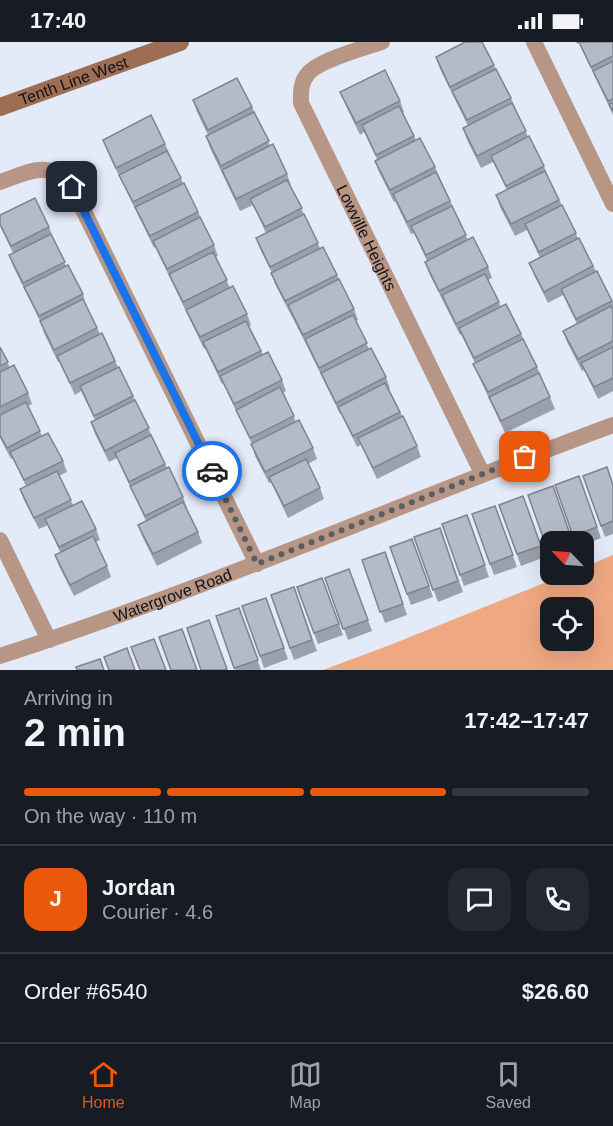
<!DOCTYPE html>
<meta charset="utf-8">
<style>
:root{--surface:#171b24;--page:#242831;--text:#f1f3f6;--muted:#9ea1a6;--line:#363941;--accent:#ea580c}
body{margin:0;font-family:Helvetica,sans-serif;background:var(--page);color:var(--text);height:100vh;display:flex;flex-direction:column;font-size:22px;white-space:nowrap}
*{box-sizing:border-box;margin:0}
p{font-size:20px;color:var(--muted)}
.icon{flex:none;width:33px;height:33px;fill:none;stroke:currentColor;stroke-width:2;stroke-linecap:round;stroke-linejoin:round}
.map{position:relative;height:628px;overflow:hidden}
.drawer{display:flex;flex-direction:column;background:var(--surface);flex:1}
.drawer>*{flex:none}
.needle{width:39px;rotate:295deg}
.fabs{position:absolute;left:540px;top:489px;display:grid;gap:12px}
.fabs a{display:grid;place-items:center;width:54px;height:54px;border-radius:12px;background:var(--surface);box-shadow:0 6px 24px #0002;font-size:30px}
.pin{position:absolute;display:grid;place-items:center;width:51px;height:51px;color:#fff;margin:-26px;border-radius:12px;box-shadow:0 3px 9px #0006}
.courier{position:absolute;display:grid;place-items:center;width:60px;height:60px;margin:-30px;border:4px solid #1a73e8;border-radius:50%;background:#fff;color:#222;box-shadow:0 2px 8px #0007}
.summary em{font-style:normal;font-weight:700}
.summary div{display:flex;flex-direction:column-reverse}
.summary{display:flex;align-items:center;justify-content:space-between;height:102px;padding:0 24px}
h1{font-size:39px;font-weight:700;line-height:45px}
.bar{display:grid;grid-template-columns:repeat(4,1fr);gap:9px 6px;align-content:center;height:72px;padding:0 24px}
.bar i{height:8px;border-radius:4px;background:var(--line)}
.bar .active{background:var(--accent)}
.bar p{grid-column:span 4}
.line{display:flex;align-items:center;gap:15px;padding:0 24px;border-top:2px solid var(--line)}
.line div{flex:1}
.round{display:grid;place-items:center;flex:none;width:63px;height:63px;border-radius:18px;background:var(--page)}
.status{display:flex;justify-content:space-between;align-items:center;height:42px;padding:0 30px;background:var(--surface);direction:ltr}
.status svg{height:16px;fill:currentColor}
.tab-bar{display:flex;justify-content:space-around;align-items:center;height:84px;border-top:2px solid var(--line);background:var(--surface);font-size:16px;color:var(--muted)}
.tab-bar a{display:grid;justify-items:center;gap:3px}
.tab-bar .active{color:var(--accent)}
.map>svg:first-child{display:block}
.green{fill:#f0a882;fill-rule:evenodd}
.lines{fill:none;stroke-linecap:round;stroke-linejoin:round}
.street{stroke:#b89685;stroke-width:16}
.secondary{stroke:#9d6d54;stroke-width:18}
.wall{fill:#9ba1ac}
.building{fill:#b4bbc8;stroke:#7e838c;stroke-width:1.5}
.done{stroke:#595d64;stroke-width:6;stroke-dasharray:0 10.8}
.route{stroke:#1a73e8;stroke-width:8}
.labels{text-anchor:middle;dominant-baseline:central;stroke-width:6;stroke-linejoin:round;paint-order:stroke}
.street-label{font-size:16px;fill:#0f1115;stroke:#f4f7fd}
</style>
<div class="status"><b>17:40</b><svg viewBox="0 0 49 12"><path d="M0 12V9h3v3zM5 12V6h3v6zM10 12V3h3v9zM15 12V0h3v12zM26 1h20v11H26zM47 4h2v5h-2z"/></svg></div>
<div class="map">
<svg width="613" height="628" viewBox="0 0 613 628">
<rect width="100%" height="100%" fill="#e3eaf8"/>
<path class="green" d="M 613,513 L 613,628 L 323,628 L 390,603 L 564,533 L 584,532 L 584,525 ZM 550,566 L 584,566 L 584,598 L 550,598 Z"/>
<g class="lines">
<g class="street">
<path id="s1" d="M 382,0 C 364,6 316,19 307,33 C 300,42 301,51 301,61 L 482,431"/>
<path d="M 534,0 L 613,162"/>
<path d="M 0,140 C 30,130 48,116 72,145 L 257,522"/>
<path d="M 0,498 L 49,598"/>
<path id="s2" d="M 0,614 C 208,546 408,459 613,383"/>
</g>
<path class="secondary" id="s3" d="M 0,65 L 180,0"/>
</g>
<g class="wall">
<path d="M 576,0 L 613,0 L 613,73 L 579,1 L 577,2 Z"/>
<path d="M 436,15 L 494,23 L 511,56 L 528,95 L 544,124 L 548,135 L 578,196 L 612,259 L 613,261 L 613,349 L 598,357 L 584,328 L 582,329 L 567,300 L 563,289 L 577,282 L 563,253 L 548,261 L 534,233 L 529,221 L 540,216 L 527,188 L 515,194 L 500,165 L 496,153 L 507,148 L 493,120 L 481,126 L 467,98 L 463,86 L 468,84 L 440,27 Z"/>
<path d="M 340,50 L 400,59 L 404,70 L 403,71 L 416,98 L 435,125 L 468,198 L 488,225 L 492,236 L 488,238 L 501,265 L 521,292 L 537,325 L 555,367 L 505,391 L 478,333 L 473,322 L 475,321 L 461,292 L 460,293 L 429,231 L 425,220 L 427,219 L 414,191 L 411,192 L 395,159 L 394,160 L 379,130 L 375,119 L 377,117 L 364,90 L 360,93 L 345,62 Z"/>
<path d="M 193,58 L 252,65 L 270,104 L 287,132 L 291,143 L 290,143 L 320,206 L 337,233 L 354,267 L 358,278 L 356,279 L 369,307 L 386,335 L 390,347 L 389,347 L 417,404 L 421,415 L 377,437 L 361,403 L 357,405 L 341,372 L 340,372 L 307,304 L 275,242 L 272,231 L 260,207 L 256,196 L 266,191 L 253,163 L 240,169 L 210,106 L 206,94 L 208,93 L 197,70 Z"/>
<path d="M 103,98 L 165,102 L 183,141 L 198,170 L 214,203 L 218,214 L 216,215 L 230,246 L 247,272 L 251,283 L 249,284 L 263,313 L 282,338 L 286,349 L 283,351 L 296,380 L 313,406 L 317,417 L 308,422 L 320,446 L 324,457 L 288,476 L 271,440 L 269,441 L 255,414 L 252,402 L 238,373 L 223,341 L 222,342 L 205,306 L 204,307 L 171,238 L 155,205 L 154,206 L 124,144 L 107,109 Z"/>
<path d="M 0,173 L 49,185 L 53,196 L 66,224 L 83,252 L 86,264 L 100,292 L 115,319 L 118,325 L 133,354 L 167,426 L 183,455 L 187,466 L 186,467 L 198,490 L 202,501 L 157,524 L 142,494 L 138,483 L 146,479 L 117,416 L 109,420 L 95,392 L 91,380 L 95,378 L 81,349 L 75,353 L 59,319 L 58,320 L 44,291 L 40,279 L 13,224 L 9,213 L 13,211 L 0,184 Z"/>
<path d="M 0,305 L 10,326 L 28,351 L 32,362 L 28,364 L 42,394 L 63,419 L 67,430 L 59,434 L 73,463 L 96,487 L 100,498 L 96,500 L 107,524 L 111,535 L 74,554 L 59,524 L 55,513 L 60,510 L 48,483 L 39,487 L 24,458 L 20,447 L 26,444 L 13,416 L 11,417 L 0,396 Z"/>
<path d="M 579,434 L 601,496 L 584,503 L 584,500 L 576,500 L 555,443 Z"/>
<path d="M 583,434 L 613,443 L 613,492 L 605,495 Z"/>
<path d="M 553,444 L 573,500 L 550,500 L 550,512 L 549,512 L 528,453 Z"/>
<path d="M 523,454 L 545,515 L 521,524 L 499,463 Z"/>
<path d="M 495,464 L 517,525 L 494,533 L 472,472 Z"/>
<path d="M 467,473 L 489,535 L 464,544 L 442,482 Z"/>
<path d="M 440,486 L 463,550 L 438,560 L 414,495 Z"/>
<path d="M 412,497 L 433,555 L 411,563 L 390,505 Z"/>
<path d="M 385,510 L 407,573 L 385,581 L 362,518 Z"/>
<path d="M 349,527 L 372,589 L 348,598 L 325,536 Z"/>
<path d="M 322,536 L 343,593 L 318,602 L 297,545 Z"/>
<path d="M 294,545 L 317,609 L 294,618 L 271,553 Z"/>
<path d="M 266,556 L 288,617 L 264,626 L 242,564 Z"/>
<path d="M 239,566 L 261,628 L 235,628 L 216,574 Z"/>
</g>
<g class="building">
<path d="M 465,0 L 482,0 L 494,23 L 450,45 L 436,15 Z"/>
<path d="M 579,0 L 613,0 L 613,14 L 591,25 Z"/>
<path d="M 613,19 L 613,57 L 608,59 L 593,29 Z"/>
<path d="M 496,27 L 511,56 L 467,78 L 452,49 Z"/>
<path d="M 385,28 L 400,59 L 356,81 L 340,50 Z"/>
<path d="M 237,36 L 252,65 L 208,88 L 193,58 Z"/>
<path d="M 512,61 L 526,89 L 477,114 L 463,86 Z"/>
<path d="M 613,61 L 613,70 L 609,62 Z"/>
<path d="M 399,64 L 414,94 L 376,113 L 362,83 Z"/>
<path d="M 254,70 L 269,99 L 221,124 L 206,94 Z"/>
<path d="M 151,73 L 165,102 L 116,126 L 103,98 Z"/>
<path d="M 529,94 L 544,124 L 506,144 L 491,114 Z"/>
<path d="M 420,96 L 435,125 L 390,148 L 375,119 Z"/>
<path d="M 273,102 L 287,132 L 236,157 L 222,128 Z"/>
<path d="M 167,109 L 181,136 L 133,160 L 119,133 Z"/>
<path d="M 545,129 L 559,158 L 511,182 L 496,153 Z"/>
<path d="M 436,130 L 450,159 L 407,180 L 393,152 Z"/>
<path d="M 287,138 L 302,166 L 265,185 L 250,157 Z"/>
<path d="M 184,141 L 198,170 L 150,194 L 135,165 Z"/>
<path d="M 35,156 L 49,185 L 11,204 L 0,182 L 0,173 Z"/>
<path d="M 562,163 L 576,191 L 539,210 L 525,182 Z"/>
<path d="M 452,164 L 466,193 L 426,213 L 411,184 Z"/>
<path d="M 304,172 L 318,201 L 270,225 L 256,196 Z"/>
<path d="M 200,175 L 214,203 L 167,227 L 153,199 Z"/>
<path d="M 51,192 L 65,220 L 23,241 L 9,213 Z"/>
<path d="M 473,195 L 488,225 L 439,249 L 425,220 Z"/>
<path d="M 579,196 L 593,224 L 544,250 L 529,221 Z"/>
<path d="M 323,205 L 337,233 L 285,259 L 271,231 Z"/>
<path d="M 213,210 L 227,238 L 183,260 L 169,232 Z"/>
<path d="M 68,223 L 83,252 L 39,274 L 24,245 Z"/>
<path d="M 597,229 L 612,259 L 576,277 L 561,247 Z"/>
<path d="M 485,232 L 499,260 L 456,282 L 442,253 Z"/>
<path d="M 339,237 L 354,267 L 303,293 L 288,263 Z"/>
<path d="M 233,244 L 247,272 L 200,295 L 186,268 Z"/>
<path d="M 83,257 L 97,286 L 54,308 L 40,279 Z"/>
<path d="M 506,262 L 521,292 L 474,316 L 459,286 Z"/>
<path d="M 611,264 L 613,268 L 613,299 L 578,317 L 563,289 Z"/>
<path d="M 353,273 L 367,301 L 319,326 L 305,297 Z"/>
<path d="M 246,279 L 261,309 L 218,330 L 203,300 Z"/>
<path d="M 102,291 L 115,319 L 70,341 L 57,314 Z"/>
<path d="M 523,297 L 537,325 L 488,350 L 473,322 Z"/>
<path d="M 0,305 L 8,320 L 0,324 Z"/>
<path d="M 613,305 L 613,336 L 594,345 L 581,321 Z"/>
<path d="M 371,306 L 386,335 L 336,361 L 321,331 Z"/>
<path d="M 268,310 L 282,338 L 234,362 L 220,334 Z"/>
<path d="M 14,323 L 28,351 L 0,365 L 0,330 Z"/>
<path d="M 119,325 L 133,354 L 94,374 L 80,344 Z"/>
<path d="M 539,331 L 550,355 L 501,379 L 489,355 Z"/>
<path d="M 385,341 L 400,370 L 353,394 L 338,365 Z"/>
<path d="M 280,345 L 294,374 L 250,396 L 236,368 Z"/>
<path d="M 135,358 L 149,386 L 105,409 L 91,380 Z"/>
<path d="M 26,360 L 40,389 L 7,406 L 0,393 L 0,373 Z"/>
<path d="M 403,374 L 417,404 L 373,426 L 358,396 Z"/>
<path d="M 299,378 L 313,406 L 265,430 L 251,402 Z"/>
<path d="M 48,391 L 63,419 L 24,438 L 10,410 Z"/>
<path d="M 151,393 L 165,422 L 129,440 L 115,411 Z"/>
<path d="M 306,417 L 320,446 L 284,464 L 269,435 Z"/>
<path d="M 169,425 L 183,455 L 145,474 L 130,444 Z"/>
<path d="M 607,425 L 613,443 L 613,479 L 601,484 L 583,434 Z"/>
<path d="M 57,429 L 71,458 L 34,476 L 20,447 Z"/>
<path d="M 579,434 L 597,485 L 573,494 L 555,443 Z"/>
<path d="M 553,444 L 570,492 L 545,501 L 528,453 Z"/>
<path d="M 523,454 L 541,504 L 517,512 L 499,463 Z"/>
<path d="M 82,459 L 96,487 L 59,505 L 45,477 Z"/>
<path d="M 183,460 L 198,490 L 153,512 L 138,483 Z"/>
<path d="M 495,464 L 513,513 L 490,522 L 472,472 Z"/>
<path d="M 467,473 L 485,523 L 460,533 L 442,482 Z"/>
<path d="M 440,486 L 458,539 L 433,548 L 414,495 Z"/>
<path d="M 93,494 L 107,524 L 70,543 L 55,513 Z"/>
<path d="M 412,497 L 429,544 L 407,552 L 390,505 Z"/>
<path d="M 385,510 L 403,562 L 380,570 L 362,518 Z"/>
<path d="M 349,527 L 368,578 L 343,587 L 325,536 Z"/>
<path d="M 322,536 L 339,582 L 314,591 L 297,545 Z"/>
<path d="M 294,545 L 312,598 L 290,606 L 271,553 Z"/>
<path d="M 266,556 L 284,606 L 260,614 L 242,564 Z"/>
<path d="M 239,566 L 258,618 L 234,626 L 216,574 Z"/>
<path d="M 209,578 L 227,627 L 224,628 L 201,628 L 187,586 Z"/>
<path d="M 182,587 L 197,628 L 171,628 L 159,595 Z"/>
<path d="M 154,597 L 166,628 L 140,628 L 131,605 Z"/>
<path d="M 127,606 L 135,628 L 109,628 L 104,615 Z"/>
<path d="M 100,617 L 104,628 L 77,628 L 76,625 Z"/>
</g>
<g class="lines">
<path class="done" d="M 212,429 L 257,522 L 525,415"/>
<path class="route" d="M 72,145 L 212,429"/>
</g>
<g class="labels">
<g class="street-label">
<text stroke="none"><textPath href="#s3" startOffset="78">Tenth Line West</textPath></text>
<text stroke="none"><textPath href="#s1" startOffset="262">Lowville Heights</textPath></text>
<text stroke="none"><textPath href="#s2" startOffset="183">Watergrove Road</textPath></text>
</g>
</g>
</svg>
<div class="fabs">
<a><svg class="needle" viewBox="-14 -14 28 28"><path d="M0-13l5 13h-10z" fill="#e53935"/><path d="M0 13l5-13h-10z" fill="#9ea1a6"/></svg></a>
<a><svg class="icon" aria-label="locate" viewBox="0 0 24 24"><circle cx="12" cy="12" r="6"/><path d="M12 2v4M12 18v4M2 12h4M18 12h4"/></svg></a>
</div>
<div class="pin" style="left:525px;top:415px;background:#ea580c"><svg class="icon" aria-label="bag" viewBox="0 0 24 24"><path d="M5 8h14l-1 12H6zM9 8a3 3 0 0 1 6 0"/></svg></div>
<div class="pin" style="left:72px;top:145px;background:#1f2937"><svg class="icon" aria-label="home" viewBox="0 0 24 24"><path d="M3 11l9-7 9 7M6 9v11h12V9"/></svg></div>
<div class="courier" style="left:212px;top:429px"><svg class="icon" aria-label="car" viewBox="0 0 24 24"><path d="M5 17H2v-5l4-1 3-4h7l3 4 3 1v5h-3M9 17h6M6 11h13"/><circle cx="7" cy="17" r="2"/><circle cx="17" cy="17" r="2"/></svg></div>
</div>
<section class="drawer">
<div class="summary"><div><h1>2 min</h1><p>Arriving in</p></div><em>17:42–17:47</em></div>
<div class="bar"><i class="active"></i><i class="active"></i><i class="active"></i><i></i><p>On the way · 110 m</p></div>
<div class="line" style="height:108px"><b class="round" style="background:var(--accent);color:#fff">J</b><div><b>Jordan</b><p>Courier · 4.6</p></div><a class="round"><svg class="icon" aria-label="chat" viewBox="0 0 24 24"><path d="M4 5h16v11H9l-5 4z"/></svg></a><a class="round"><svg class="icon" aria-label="phone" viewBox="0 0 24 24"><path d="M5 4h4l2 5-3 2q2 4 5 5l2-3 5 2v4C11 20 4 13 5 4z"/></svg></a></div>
<div class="line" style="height:78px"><div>Order #6540</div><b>$26.60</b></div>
</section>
<nav class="tab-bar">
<a class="active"><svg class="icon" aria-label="home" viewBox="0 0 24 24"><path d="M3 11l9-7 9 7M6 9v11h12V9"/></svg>Home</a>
<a><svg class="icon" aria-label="map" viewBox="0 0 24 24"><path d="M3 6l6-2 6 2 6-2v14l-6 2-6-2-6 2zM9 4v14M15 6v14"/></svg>Map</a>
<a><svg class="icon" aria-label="saved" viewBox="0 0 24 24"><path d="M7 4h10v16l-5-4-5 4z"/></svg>Saved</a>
</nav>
